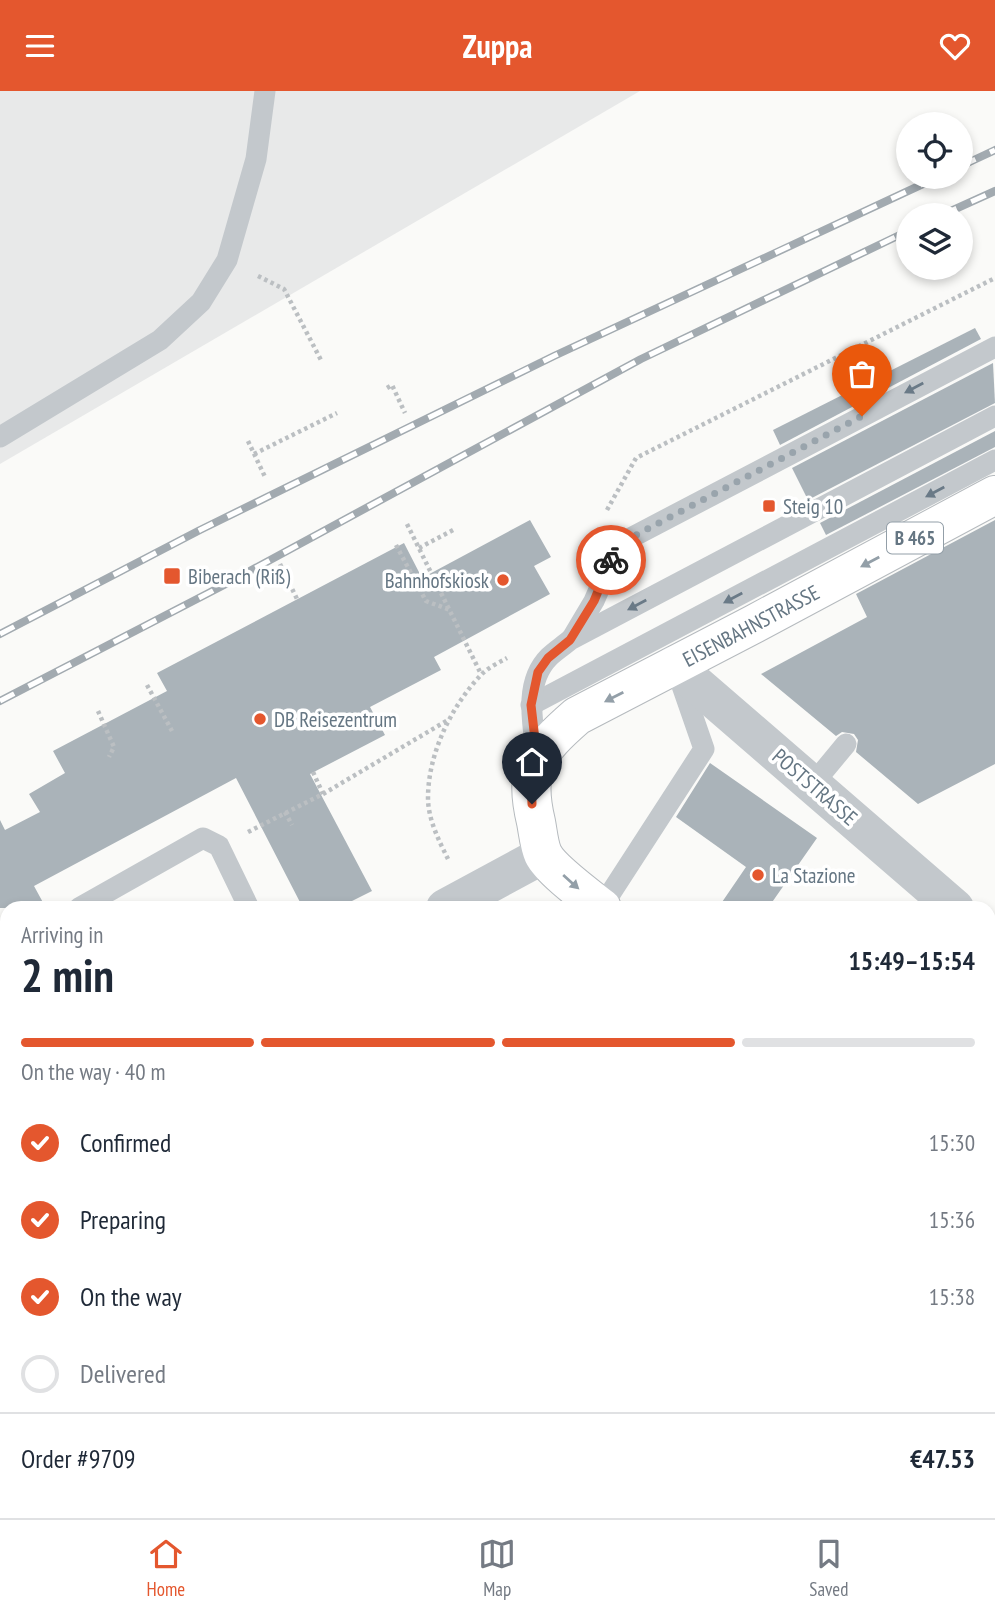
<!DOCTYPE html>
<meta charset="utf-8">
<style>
:root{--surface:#fff;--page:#f2f2f3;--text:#1f2937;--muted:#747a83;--line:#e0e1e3;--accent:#e4572e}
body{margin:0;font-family:"PT Sans Narrow",sans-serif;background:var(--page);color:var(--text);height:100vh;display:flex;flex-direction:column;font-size:26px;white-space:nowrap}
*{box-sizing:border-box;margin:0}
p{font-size:23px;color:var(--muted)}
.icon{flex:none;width:38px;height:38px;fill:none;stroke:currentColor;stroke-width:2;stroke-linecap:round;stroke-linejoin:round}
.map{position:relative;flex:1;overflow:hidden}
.panel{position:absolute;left:0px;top:810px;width:996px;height:618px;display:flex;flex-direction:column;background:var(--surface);border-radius:21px 21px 0 0;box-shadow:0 4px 10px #0003}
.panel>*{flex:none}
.fabs{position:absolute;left:896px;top:21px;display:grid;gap:14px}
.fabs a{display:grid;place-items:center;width:77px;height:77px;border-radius:50%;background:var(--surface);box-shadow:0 4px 10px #0003;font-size:35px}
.pin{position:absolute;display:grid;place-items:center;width:60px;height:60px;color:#fff;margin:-72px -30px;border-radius:50% 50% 50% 0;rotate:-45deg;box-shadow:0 0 7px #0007}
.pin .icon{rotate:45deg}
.courier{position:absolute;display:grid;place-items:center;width:70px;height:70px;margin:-35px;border:5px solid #e4572e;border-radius:50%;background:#fff;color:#222;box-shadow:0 2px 9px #0007}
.overview em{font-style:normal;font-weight:600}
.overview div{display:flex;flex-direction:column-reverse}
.overview{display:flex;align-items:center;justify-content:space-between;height:119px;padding:0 21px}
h1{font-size:46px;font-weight:600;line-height:52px}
.bar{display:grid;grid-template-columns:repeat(4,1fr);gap:10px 7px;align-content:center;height:84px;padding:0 21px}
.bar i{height:9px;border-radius:5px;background:var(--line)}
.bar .current{background:var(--accent)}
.bar p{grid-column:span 4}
.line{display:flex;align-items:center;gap:18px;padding:0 21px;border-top:2px solid var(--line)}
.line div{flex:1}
ol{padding:0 21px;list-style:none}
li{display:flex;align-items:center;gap:21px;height:77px}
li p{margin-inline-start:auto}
li .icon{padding:7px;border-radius:50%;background:var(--accent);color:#fff;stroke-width:4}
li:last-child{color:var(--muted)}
li i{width:38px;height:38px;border:4px solid var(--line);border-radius:50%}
header{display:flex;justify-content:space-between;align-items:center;height:91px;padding:0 21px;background:var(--accent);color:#fff;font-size:32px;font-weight:600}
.tab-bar{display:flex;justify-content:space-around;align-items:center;height:98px;border-top:2px solid var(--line);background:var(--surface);font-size:19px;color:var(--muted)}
.tab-bar a{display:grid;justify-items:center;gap:4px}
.tab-bar .current{color:var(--accent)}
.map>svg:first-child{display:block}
.built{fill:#e8e9e9}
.building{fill:#aab3b9}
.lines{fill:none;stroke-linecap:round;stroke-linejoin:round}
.primary-casing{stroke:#b5babe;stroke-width:40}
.path{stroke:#bbbfc2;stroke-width:4.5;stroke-dasharray:3.5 3.5;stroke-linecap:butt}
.lane{stroke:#c3c8cc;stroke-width:21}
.street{stroke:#c3c8cc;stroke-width:38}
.primary{stroke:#fff;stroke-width:38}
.rail-casing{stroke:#a2aab0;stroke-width:8}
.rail{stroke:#fff;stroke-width:5;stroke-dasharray:16;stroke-linecap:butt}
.oneway{fill:#6a7a87}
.oneway2{fill:#939fa8}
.done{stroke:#99a4ac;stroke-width:7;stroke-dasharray:0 12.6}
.route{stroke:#e4572e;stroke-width:9}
.poi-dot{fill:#e4572e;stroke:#fff;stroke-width:2.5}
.labels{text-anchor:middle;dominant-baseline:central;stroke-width:7;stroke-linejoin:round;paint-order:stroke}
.shield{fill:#fff;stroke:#939fa8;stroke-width:2}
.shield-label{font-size:19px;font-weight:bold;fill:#657683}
.poi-label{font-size:21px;fill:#657683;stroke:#fff;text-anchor:start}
.street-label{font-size:21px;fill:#657683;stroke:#fff}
</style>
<header><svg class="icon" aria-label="menu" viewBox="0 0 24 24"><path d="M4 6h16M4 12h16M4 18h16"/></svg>Zuppa<svg class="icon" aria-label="heart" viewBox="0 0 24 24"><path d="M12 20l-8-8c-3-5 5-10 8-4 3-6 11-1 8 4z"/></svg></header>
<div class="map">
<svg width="995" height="1427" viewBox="0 0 995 1427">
<rect width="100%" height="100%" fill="#fafaf8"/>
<g class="built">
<path d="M 0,0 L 640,0 L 0,373 Z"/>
<path d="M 7,1129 L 7,1421 L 494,1421 L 503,1427 L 0,1427 L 0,1132 Z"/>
</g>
<g class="building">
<path d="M 975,237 L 981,248 L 780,354 L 773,339 Z"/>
<path d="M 993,272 L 995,312 L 808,409 L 792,377 Z"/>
<path d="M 995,340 L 995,356 L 826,444 L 820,432 Z"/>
<path d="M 530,429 L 551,466 L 534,475 L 550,503 L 434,566 L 441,579 L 370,616 L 385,644 L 310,683 L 372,800 L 338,817 L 303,817 L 236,687 L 34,795 L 46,817 L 0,817 L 0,729 L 5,739 L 40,721 L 29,703 L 65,682 L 53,660 L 167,600 L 157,582 L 404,452 L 422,487 Z"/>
<path d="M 995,429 L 995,673 L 918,713 L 856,661 L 858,649 L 854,643 L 842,641 L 836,645 L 761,583 L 867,526 L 856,503 Z"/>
<path d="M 710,672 L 817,747 L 768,817 L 718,817 L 746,776 L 676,726 Z"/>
</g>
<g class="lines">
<defs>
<g id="primary">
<path id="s1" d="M 602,817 C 588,806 550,778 543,763 C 539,754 538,741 536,731 C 523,677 537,660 577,625 L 754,533 L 995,404"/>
<path d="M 989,1094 L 995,1099"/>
<path d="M 989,1361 L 995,1350"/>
<path d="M 949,1427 L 952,1421"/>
</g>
</defs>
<use href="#primary" class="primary-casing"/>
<g class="path">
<path d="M 258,185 L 284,198 L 322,271"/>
<path d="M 387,297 L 392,294 L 405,322"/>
<path d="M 248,350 L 266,388"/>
<path d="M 254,363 L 337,322"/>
<path d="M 607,419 L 636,367 L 995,187"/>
<path d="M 407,433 L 481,583"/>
<path d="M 396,454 L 426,510 L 450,519"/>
<path d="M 419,457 L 455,438"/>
<path d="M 280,473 L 297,508"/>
<path d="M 147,594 L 172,640"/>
<path d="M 98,620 L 114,656 L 109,666"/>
<path d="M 313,681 L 323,703"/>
<path d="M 285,721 L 292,734"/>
<path d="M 248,741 L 323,703 L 448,629"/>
<path d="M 448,768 C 439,750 428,728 428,707 C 428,663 451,616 480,585 C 487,577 498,572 507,567"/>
<path d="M 394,817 L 403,812"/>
<path d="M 0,1110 L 7,1107"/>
<path d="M 989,1152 L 995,1157"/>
<path d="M 452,1427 L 456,1421"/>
</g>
<g class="lane">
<path d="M 0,346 L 160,249 L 201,211 L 227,169 L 256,68 L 265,0"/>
<path d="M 572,547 L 594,510 L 619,453 L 995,256"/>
<path d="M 531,614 L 995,369"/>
<path d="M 537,666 C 533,635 523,592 549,566 C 555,560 563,555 570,549 L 995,325"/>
<path d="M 812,694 L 846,653"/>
<path d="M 79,817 L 203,747 L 219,755 L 249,817"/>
<path d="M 601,817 L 704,658 L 679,586"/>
<path d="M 0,944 L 7,940"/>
</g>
<g class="street">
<path d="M 674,574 L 955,817"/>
<path d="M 445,817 L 543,764"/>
<path d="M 989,846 L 995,852"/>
<path d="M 0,1060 L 7,1056"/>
<path d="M 575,1421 L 584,1427"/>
</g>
<use href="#primary" class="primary"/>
<defs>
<g id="rail">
<path d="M 961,75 L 995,59"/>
<path d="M 942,124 L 995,100"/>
<path d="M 0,543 L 200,439 L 554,265 L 938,86"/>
<path d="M 0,610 L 224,494 L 641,268 L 908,140"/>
</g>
</defs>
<use href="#rail" class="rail-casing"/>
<use href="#rail" class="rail"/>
</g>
<defs><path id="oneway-solid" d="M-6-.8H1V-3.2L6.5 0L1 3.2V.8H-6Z" transform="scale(1.75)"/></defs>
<g class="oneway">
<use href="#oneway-solid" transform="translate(914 297) rotate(152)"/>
<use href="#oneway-solid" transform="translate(935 401) rotate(152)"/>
<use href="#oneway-solid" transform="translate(733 507) rotate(152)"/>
<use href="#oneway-solid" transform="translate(637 514) rotate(152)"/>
</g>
<g class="oneway2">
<use href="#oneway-solid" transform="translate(870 471) rotate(152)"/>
<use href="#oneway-solid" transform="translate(614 606) rotate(153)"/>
<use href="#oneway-solid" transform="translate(571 791) rotate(42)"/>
</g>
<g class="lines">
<path class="done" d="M 611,469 L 619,453 L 862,325"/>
<path class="route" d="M 532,713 L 531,687 L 537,666 L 531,614 L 538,581 L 548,567 L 570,549 L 594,510 L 611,469"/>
</g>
<g class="poi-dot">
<rect x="762" y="408" width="14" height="14" rx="3.5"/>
<rect x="163" y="476" width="18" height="18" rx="3.5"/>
<circle cx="503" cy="489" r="7"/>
<circle cx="260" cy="628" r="7"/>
<circle cx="758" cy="784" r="7"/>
</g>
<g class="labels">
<rect class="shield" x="887" y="431.5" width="56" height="31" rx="5"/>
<g class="shield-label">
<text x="915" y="447">B 465</text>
</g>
<g class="poi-label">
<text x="783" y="415">Steig 10</text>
<text x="188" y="485">Biberach (Riß)</text>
<text x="489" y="489" text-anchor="end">Bahnhofskiosk</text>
<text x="274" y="628">DB Reisezentrum</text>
<text x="772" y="784">La Stazione</text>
</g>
<g class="street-label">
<text stroke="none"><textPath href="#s1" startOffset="432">EISENBAHNSTRASSE</textPath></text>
<text transform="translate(815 696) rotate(41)">POSTSTRASSE</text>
</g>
</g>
</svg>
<div class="fabs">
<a><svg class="icon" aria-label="locate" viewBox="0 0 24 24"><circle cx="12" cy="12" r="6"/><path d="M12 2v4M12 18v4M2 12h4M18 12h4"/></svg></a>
<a><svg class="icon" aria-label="layers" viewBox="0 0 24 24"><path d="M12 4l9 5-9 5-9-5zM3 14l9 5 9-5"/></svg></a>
</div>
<div class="pin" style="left:862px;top:325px;background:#ea580c"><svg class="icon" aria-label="bag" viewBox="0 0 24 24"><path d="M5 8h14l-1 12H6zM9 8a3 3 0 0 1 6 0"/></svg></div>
<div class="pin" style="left:532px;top:713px;background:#1f2937"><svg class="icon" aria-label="home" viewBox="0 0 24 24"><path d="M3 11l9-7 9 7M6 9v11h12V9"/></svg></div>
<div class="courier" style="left:611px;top:469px"><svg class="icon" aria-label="bike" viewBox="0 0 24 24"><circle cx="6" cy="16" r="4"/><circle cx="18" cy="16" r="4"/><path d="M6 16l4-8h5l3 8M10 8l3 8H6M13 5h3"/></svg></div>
<section class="panel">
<div class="overview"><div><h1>2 min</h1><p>Arriving in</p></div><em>15:49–15:54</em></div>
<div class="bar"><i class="current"></i><i class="current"></i><i class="current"></i><i></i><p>On the way · 40 m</p></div>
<ol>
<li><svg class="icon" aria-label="check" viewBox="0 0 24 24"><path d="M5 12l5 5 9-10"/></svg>Confirmed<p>15:30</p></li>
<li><svg class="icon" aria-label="check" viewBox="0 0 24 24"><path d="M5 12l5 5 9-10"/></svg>Preparing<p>15:36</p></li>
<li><svg class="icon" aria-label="check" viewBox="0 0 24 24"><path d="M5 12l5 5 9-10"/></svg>On the way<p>15:38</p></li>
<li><i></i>Delivered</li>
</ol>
<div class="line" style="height:91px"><div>Order #9709</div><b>€47.53</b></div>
</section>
</div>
<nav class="tab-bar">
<a class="current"><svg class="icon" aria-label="home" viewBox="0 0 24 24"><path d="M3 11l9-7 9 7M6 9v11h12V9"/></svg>Home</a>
<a><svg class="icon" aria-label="map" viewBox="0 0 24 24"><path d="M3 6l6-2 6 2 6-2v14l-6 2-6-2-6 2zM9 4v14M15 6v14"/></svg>Map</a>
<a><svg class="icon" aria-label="saved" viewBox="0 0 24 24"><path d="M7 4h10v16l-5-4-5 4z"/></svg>Saved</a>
</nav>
